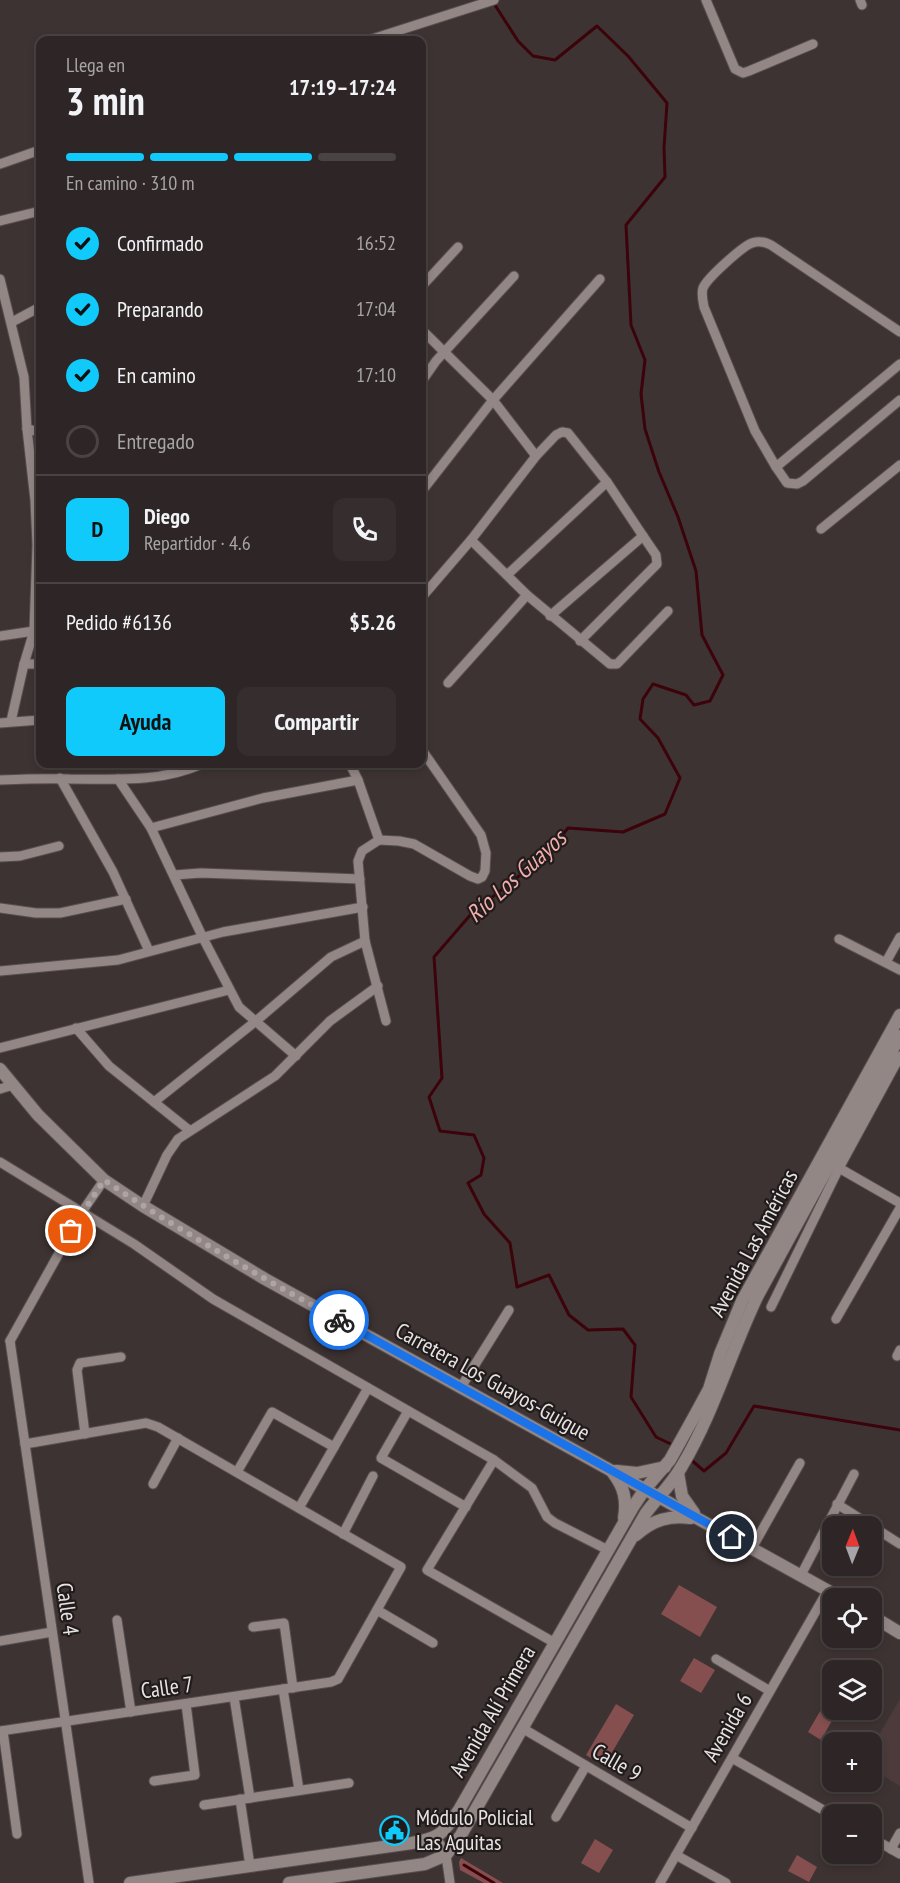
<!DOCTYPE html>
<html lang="es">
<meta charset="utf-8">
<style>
:root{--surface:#2e2626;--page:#362e2e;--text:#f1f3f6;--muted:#a7a5a7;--line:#494343;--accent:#0fcafa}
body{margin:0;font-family:"PT Sans Narrow",sans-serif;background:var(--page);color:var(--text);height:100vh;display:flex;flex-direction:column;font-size:22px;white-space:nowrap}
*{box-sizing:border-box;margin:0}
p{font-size:20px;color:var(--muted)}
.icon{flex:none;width:33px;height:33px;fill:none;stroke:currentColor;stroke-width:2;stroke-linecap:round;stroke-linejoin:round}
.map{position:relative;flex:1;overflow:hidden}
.side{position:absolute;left:36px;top:36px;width:390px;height:732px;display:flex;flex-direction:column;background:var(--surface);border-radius:12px;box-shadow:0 3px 9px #0003,0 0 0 2px var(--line)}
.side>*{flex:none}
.needle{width:39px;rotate:1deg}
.tools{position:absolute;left:822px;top:1516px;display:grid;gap:12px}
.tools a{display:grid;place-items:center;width:60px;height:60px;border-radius:12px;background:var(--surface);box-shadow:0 3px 9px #0003,0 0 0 2px var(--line);font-size:30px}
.pin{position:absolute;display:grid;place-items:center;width:51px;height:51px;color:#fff;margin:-26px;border:3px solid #fff;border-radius:50%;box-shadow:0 2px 6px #0007}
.courier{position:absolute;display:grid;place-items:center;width:60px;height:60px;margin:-30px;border:4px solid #1a73e8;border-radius:50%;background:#fff;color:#222;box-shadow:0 2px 8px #0007}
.summary em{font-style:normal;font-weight:700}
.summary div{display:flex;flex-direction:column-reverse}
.summary{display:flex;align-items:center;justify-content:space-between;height:102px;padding:0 30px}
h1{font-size:39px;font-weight:700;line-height:45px}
.bar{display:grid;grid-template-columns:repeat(4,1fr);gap:9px 6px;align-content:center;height:72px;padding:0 30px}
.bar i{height:8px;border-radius:4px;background:var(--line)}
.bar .active{background:var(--accent)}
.bar p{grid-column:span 4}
.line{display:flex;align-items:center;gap:15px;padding:0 30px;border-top:2px solid var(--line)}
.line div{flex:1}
.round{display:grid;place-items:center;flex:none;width:63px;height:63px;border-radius:12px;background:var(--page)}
ol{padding:0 30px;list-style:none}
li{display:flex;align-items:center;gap:18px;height:66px}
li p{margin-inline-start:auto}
li .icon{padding:6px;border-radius:50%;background:var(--accent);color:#111;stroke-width:4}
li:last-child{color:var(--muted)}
li i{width:33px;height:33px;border:3px solid var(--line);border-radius:50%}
.button{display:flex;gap:12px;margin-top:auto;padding:12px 30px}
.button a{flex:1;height:69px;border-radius:12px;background:var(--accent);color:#111;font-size:24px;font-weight:700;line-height:69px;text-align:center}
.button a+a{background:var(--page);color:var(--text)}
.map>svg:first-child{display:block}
.built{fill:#4d3b3b}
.green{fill:#854f4f}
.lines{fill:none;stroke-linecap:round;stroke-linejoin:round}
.stream{stroke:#3c030b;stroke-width:3}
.street-casing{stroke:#574f4f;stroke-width:11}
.secondary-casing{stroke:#574f4f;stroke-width:14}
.street{stroke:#938786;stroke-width:9}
.secondary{stroke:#938786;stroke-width:12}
.done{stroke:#ada5a5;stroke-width:6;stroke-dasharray:0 10.8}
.route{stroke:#1a73e8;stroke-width:8}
.labels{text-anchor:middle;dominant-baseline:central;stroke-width:4.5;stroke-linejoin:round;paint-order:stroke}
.street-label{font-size:22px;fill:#e9e2e2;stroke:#211c1c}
.poi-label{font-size:22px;fill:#e9e2e2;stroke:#211c1c;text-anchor:start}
.water-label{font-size:24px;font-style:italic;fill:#f2adac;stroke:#211c1c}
</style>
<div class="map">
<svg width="900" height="1883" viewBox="0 0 900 1883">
<rect width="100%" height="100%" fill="#3e3333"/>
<path class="built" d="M 900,1699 L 900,1786 L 872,1769 L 872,1747 Z"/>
<g class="green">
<path d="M 679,1585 L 717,1607 L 700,1637 L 661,1614 Z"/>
<path d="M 694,1658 L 715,1670 L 701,1693 L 680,1681 Z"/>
<path d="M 832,1678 L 832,1710 L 838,1710 L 821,1740 L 808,1732 L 826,1701 L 820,1697 Z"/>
<path d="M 616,1704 L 634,1715 L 604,1766 L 586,1755 Z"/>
<path d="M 595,1839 L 613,1850 L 599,1873 L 581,1863 Z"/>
<path d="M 797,1855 L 817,1867 L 809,1882 L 788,1871 Z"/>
<path d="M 461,1858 L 503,1883 L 484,1883 L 460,1870 L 459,1862 Z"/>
</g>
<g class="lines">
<g class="stream">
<path d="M 493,2 L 518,41 L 533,56 L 555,60 L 597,26 L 628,56 L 667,103 L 664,148 L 665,177 L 626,225 L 631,325 L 645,360 L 641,394 L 645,429 L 659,472 L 678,517 L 696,571 L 702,635 L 723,675 L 710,701 L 694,705 L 686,695 L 653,684 L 643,699 L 640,719 L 658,738 L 680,778 L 665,814 L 623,832 L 568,828 L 547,854 L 472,913 L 434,957 L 442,1078 L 429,1097 L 440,1131 L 474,1135 L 484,1158 L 481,1175 L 468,1183 L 484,1214 L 510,1243 L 517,1287 L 549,1275 L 569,1315 L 588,1330 L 623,1329 L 635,1345 L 631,1397 L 656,1437 L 675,1446"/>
<path d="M 689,1458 L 704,1471 L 726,1453 L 754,1406 L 900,1430"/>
<path d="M 464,1865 L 494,1883"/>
</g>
<defs>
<g id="street">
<path d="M 706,0 L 735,69 L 743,73 L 749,71 L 813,44"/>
<path d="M 860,0 L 862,5"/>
<path d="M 369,40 L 494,0"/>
<path d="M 0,164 L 40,150"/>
<path d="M 0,221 L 40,211"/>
<path d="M 0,279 L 24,377 L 27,429 L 35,500 L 37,545 L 34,631 L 24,664 L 11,721"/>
<path d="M 422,286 L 458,247"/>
<path d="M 12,322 L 40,307"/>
<path d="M 422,330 L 493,400 L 536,456"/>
<path d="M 900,332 L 771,245 C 765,242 759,240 752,243 C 743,246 707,278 703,288 C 701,294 703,301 704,307 L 755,431 L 776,467 L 900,364"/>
<path d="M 422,381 L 436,361 L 514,276"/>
<path d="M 27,429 L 40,432"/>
<path d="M 776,467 L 787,483 L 797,484 L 803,481 L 900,400"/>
<path d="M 422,491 L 493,400 L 600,279"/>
<path d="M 821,529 L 900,465"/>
<path d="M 471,540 L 527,595 L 610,664 L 617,664 L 668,611"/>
<path d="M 507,575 L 607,482"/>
<path d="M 422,597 L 471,540 L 536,456 L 556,435 L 562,432 L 568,433 L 607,482 L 643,536 L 550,616"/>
<path d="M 0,636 L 34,631 L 38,628"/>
<path d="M 580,641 L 657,564 L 656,555 L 643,536"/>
<path d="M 24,664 L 40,664"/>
<path d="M 448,683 L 527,595"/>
<path d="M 0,723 L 40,720"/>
<path d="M 350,764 L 358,780 L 379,840 L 362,851 L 358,861 L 365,941 L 386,1021"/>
<path d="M 60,778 L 113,872 L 149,951"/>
<path d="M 118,779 L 151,828 L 203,938 L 239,1007 L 296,1056"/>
<path d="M 0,780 C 23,779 46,778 70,779 C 116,779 158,783 202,764"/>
<path d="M 151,828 L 263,798 L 358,780"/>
<path d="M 379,840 L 399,841 L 414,844 L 470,876 L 478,879 L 482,877 L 485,871 L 486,853 L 481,835 L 422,750"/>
<path d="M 0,857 L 20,856 L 59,846"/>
<path d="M 174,875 L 201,873 L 360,879"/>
<path d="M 0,908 L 36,913 L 60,913 L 126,899"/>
<path d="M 839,939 L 900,970"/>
<path d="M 886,962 L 900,937"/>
<path d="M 0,971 L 118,960 L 223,932 L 363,907"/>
<path d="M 76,1028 L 109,1066 L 189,1130"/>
<path d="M 0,1048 L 229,990"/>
<path d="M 0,1089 L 13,1085"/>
<path d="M 154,1102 L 256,1021 L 331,957 L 365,941"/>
<path d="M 0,1162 L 134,1244 L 213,1299 L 494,1460 L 532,1488 L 547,1517 L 555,1523 L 608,1550"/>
<path d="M 839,1168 L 900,1203"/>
<path d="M 143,1206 L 167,1155 L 178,1139 L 275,1076 L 330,1021 L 378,986"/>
<path d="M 771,1307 L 839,1168 L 900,1056"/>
<path d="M 836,1319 L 900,1208"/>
<path d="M 10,1341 L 89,1883"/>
<path d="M 10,1341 L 82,1212 L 104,1180"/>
<path d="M 897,1356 L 900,1350"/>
<path d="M 461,1387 L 509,1310"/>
<path d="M 408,1411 L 381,1458 L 466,1507"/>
<path d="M 85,1434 L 77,1370 L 80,1363 L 121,1357"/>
<path d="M 494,1460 L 427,1570 L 555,1643"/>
<path d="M 237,1472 L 272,1412 L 334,1447"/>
<path d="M 153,1484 L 178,1438"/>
<path d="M 837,1504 L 900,1544"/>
<path d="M 299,1508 L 368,1388"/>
<path d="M 343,1534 L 373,1476"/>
<path d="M 752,1548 L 800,1463"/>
<path d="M 801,1575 L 854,1474"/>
<path d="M 377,1610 L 433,1643"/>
<path d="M 117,1620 L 131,1712"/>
<path d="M 253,1627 L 284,1623 L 293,1688"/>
<path d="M 0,1641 L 52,1632"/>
<path d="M 716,1659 L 770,1691"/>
<path d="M 283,1689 L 299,1790"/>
<path d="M 234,1697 L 250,1798"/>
<path d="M 522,1728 L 692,1828"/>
<path d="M 0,1731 L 331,1682 L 338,1679 L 401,1567 L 158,1427 L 146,1423 L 25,1444"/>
<path d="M 3,1731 L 17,1834"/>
<path d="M 732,1758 L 832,1815"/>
<path d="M 154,1781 L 195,1775 L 186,1704"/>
<path d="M 240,1799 L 250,1866"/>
<path d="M 204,1805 L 349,1783"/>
<path d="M 556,1817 L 586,1766"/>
<path d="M 827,1827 L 832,1818"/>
<path d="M 436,1837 L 446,1855 L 450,1883"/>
<path d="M 872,1838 L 900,1854"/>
<path d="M 891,1849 L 900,1833"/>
<path d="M 676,1855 L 726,1883"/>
<path d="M 660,1883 L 828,1590"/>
</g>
<g id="secondary">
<path d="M 0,1069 L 38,1115 L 104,1180 L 143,1206 L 265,1279 L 843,1599"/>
<path d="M 616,1471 L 637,1473 L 665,1467"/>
<path d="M 613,1473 C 624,1487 627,1500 624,1518"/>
<path d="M 678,1473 L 682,1496 L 694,1513"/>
<path d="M 636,1535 C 653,1520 669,1515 691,1518"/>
<path d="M 872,1616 L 900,1633"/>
<path d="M 130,1883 L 412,1843 C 441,1838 443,1833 459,1810 L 633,1507 L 645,1489 L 670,1460 L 695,1415 L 709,1389 L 720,1354 L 742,1301 L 900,1015"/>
<path d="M 289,1883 L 425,1864 L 446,1855 L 461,1835 L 646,1513 C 658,1497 672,1484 682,1466 C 714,1412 731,1351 758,1295 L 900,1036"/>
</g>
</defs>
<use href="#street" class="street-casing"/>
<use href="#secondary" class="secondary-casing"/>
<use href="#street" class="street"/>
<use href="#secondary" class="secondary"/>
</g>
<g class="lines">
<path class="done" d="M 71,1231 L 104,1180 C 180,1231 259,1276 339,1320"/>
<path class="route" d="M 339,1320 L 732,1537"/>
</g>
<defs>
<symbol id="civic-ring" viewBox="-11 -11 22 22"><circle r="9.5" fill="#211c1c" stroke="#0fcafa" stroke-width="1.5"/><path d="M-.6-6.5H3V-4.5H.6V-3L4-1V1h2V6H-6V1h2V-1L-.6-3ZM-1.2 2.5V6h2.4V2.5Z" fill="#0fcafa"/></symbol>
</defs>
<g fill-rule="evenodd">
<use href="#civic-ring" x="378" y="1814" width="33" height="33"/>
</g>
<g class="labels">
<g class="street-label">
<text transform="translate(753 1243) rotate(-62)">Avenida Las Américas</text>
<text transform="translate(493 1381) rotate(29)">Carretera Los Guayos-Guigue</text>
<text transform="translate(68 1609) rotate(82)">Calle 4</text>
<text transform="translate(167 1687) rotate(-8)">Calle 7</text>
<text transform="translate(492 1711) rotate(-60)">Avenida Alí Primera</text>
<text transform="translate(727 1727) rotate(-60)">Avenida 6</text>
<text transform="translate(617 1762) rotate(30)">Calle 9</text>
</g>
<g class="poi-label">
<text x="416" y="1817">Módulo Policial<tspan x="416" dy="25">Las Aguitas</tspan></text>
</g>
<g class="water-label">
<text transform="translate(516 876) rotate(-42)">Río Los Guayos</text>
</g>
</g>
</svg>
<div class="tools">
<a><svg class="needle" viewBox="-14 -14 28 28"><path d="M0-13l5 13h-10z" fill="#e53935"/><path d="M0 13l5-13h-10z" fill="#a7a5a7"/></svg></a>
<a><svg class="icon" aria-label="locate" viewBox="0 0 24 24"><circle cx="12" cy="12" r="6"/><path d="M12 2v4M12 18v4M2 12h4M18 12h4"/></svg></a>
<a><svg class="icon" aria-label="layers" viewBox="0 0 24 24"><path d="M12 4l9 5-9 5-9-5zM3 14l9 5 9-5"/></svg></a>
<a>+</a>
<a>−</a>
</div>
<div class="pin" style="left:71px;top:1231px;background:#ea580c"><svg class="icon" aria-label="bag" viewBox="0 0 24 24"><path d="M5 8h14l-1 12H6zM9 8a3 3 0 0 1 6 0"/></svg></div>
<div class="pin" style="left:732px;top:1537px;background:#1f2937"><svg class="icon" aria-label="home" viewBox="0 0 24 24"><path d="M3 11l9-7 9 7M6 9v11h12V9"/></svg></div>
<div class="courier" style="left:339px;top:1320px"><svg class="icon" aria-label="bike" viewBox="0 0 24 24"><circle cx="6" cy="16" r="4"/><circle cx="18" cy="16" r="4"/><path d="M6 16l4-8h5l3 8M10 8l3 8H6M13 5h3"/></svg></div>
<section class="side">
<div class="summary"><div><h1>3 min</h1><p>Llega en</p></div><em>17:19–17:24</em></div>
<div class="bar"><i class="active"></i><i class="active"></i><i class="active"></i><i></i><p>En camino · 310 m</p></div>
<ol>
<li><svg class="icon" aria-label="check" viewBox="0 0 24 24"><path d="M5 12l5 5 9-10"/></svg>Confirmado<p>16:52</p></li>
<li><svg class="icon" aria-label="check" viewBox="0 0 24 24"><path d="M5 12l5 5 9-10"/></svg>Preparando<p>17:04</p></li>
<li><svg class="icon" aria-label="check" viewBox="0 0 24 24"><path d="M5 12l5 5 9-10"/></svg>En camino<p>17:10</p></li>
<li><i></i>Entregado</li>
</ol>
<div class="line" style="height:108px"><b class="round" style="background:var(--accent);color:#111">D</b><div><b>Diego</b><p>Repartidor · 4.6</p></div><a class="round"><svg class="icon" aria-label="phone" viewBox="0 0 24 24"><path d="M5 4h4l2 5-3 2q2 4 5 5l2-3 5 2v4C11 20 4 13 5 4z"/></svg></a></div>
<div class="line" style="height:78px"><div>Pedido #6136</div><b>$5.26</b></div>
<div class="button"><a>Ayuda</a><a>Compartir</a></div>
</section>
</div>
